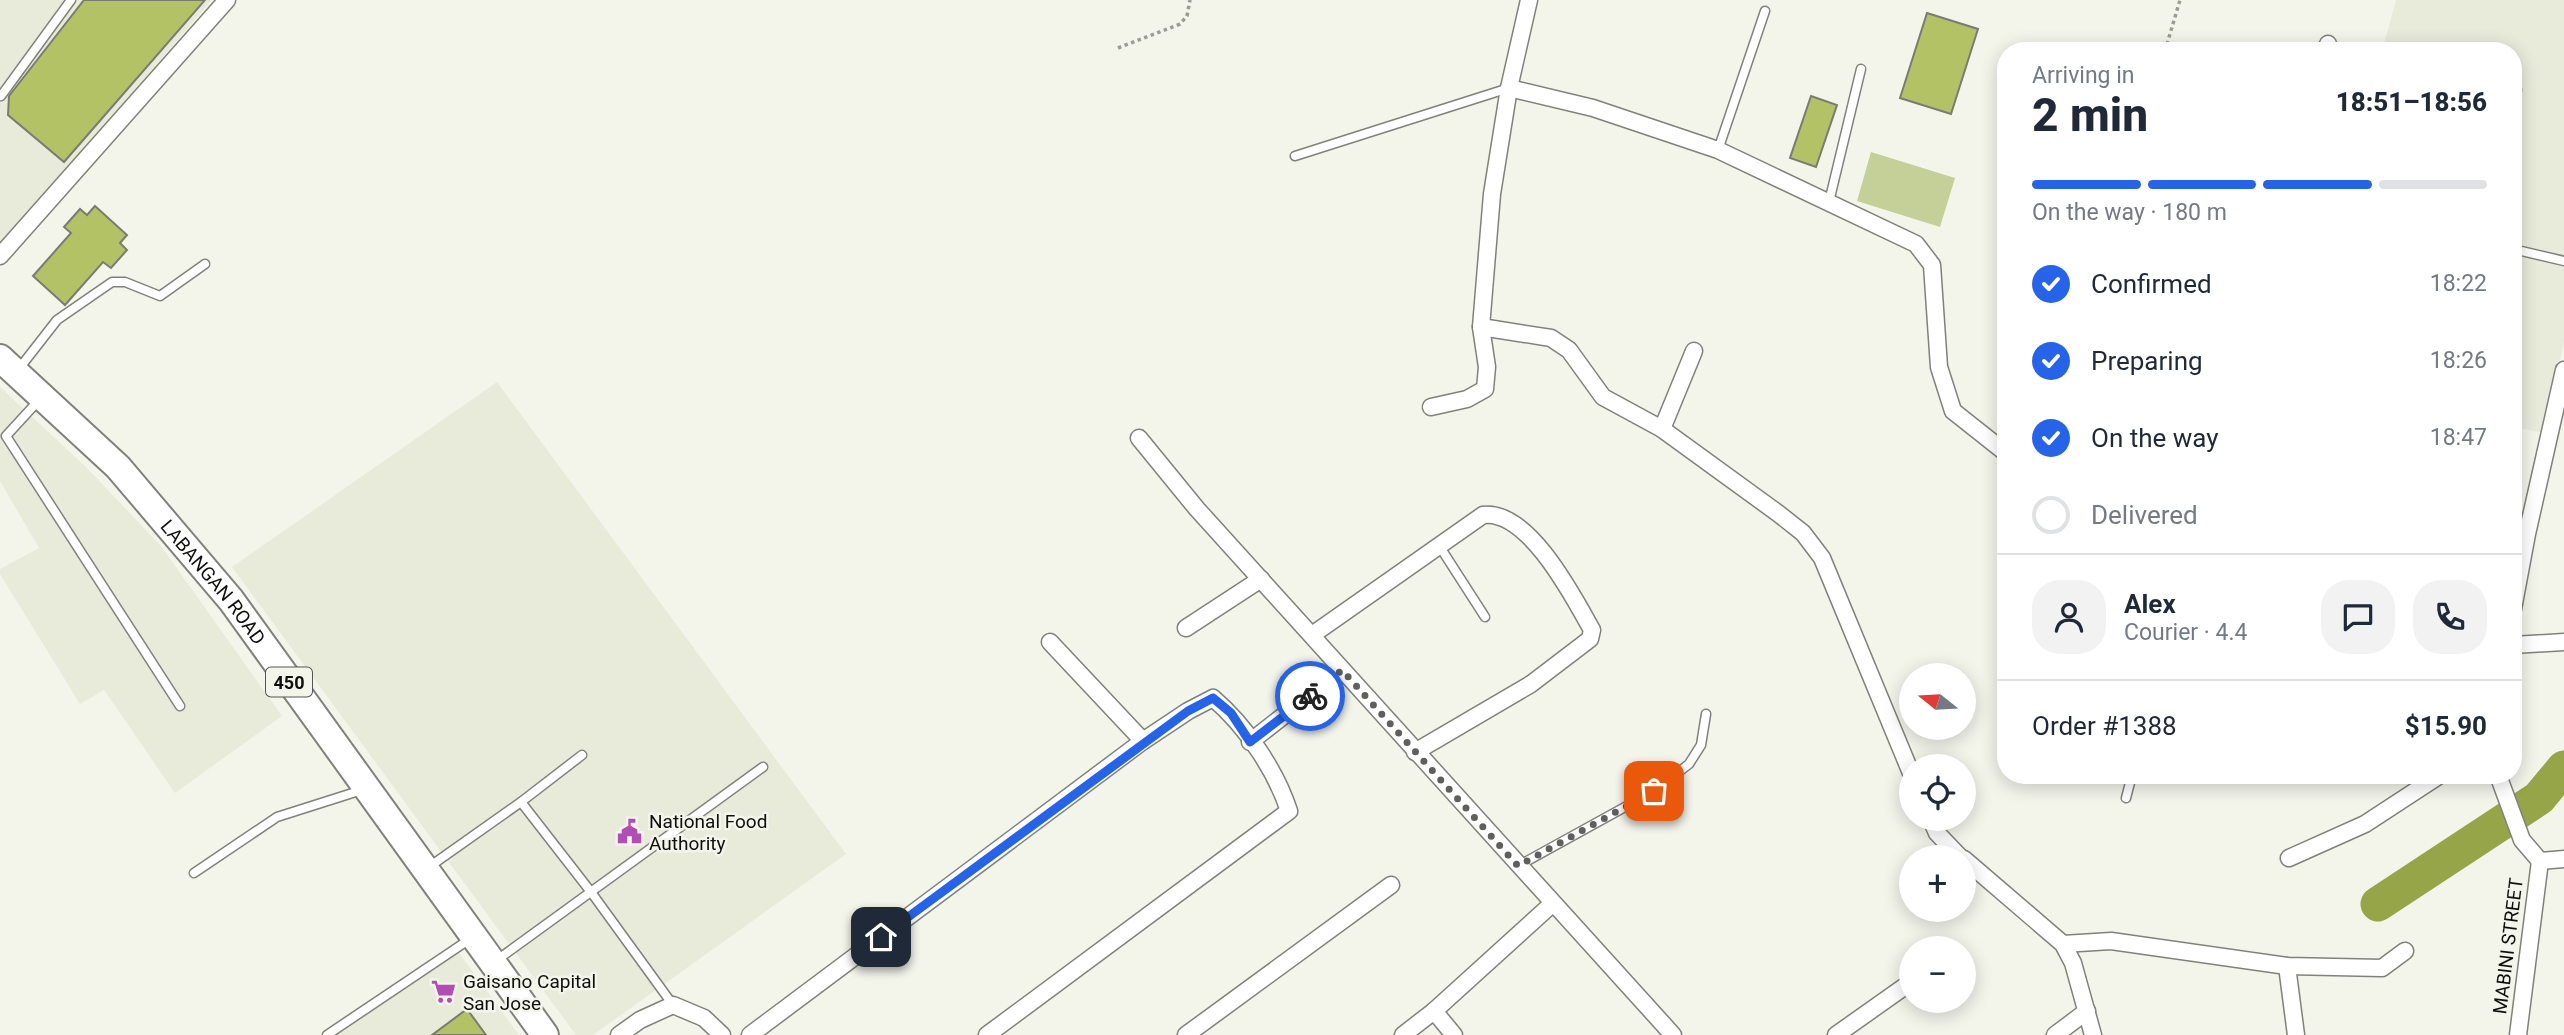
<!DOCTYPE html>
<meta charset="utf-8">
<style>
:root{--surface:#fff;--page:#f2f2f3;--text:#1f2937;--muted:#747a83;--line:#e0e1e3;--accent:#2563eb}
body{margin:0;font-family:Roboto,sans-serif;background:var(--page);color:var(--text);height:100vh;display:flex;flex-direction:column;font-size:26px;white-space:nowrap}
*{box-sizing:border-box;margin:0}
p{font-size:23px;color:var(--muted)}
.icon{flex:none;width:38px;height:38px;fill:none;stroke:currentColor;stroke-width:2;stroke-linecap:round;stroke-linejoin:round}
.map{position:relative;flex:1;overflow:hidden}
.drawer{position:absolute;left:1997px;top:42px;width:525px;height:742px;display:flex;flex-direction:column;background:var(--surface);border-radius:28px;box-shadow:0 4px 18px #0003}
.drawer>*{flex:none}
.needle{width:46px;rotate:288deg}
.fabs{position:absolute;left:1899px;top:663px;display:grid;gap:14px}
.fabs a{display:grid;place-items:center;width:77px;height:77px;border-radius:50%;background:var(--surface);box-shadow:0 4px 18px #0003;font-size:35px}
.pin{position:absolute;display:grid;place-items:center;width:60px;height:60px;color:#fff;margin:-30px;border-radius:14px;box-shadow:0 4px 10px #0006}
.courier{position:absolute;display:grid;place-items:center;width:70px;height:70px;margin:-35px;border:5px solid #2563eb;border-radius:50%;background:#fff;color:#222;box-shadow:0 2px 9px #0007}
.summary em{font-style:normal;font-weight:800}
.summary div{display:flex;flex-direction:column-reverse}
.summary{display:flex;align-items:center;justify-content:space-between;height:119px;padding:0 35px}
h1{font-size:46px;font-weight:800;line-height:52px}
.bar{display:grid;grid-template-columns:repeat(4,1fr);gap:10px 7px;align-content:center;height:84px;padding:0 35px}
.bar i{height:9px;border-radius:5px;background:var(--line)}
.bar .current{background:var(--accent)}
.bar p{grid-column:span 4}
.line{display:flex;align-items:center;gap:18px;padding:0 35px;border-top:2px solid var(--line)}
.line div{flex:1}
.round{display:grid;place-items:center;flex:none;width:74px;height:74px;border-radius:28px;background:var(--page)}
ol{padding:0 35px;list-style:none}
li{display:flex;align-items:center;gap:21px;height:77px}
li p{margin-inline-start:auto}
li .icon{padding:7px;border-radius:50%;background:var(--accent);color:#fff;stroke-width:4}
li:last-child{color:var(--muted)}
li i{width:38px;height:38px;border:4px solid var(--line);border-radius:50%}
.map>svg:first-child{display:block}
.built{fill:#e8ebda}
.green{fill:#c5cf98}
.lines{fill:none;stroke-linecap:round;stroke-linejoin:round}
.river{stroke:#97a549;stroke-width:35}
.building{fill:#b4c266;stroke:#7a7c74;stroke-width:2}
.lane-casing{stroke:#808279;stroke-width:11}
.street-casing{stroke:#808279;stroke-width:19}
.primary-casing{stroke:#808279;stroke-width:30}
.path{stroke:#9b9d95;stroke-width:3.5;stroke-dasharray:3.5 3.5;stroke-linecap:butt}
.lane{stroke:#fff;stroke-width:8}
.street{stroke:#fff;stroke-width:16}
.primary{stroke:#fff;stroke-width:26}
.done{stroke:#5f605b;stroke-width:7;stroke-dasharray:0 12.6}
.route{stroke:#2563eb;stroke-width:9}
.labels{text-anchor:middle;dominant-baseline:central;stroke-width:5;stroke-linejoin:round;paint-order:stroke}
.shield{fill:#f3f5eb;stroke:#535550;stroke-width:2}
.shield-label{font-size:18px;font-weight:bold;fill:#0f100d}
.street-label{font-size:19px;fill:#0f100d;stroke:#f3f5eb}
.poi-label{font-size:19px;fill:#0f100d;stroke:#f3f5eb;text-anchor:start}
</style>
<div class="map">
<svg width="2564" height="1035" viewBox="0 0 2564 1035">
<rect width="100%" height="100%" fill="#f3f5eb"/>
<g class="built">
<path d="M 0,0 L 212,0 L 0,245 Z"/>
<path d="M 2396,0 L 2564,0 L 2564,342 L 2545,433 L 2513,427 L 2513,51 L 2382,51 Z"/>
<path d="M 497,382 L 846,854 L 593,1035 L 576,1035 L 232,567 Z"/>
<path d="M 0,387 L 86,467 L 161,546 L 282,716 L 175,793 L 104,690 L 80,704 L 0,574 L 0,569 L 39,548 L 0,481 Z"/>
<path d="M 457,950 L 519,1035 L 337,1035 Z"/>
</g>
<path class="green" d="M 1871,152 L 1955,178 L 1940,227 L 1857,201 Z"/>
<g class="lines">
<path class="river" d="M 2378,904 L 2539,798 L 2564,768"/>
</g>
<g class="building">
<path d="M 84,0 L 205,0 L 64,162 L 8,115 L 9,96 Z"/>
<path d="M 1927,13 L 1978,29 L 1951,114 L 1900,98 Z"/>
<path d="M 1811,96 L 1837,105 L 1816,167 L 1790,158 Z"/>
<path d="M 95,206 L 127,235 L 120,243 L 127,250 L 111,268 L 103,262 L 65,305 L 33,276 L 71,233 L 64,227 L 80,209 L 87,215 Z"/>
<path d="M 467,1009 L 486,1035 L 432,1035 Z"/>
</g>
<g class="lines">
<defs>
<g id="lane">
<path d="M 1,96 L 71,0"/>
<path d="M 2513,106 L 2517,90"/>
<path d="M 1718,150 L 1765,11"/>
<path d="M 1295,156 L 1509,88"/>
<path d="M 1829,202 L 1861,69"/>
<path d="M 2513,249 L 2564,261"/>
<path d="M 18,370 L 57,320 L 112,282 L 125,282 L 160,296 L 205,264"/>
<path d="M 40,399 L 6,436 L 180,706"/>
<path d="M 1440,547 L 1485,617"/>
<path d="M 582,755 L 521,802 L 591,892 L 673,1005"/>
<path d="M 2126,798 L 2132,775"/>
<path d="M 1518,866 L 1654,791 L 1689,764 L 1701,745 L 1706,714"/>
<path d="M 429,867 L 521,802"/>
<path d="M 194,873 L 277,817 L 362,790"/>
<path d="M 497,960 L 763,767"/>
<path d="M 327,1035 L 470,939"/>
</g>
<g id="street">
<path d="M 1529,0 L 1509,88 L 1492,194 L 1481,327 L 1551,338 L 1569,350 L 1603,397 L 1662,429 L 1779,514 L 1803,533 L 1822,558 L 1911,773"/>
<path d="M 2326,51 L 2328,44"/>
<path d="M 1509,88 L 1593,108 L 1718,150 L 1916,244 L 1932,265 L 1939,367 L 1953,411 L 2006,453"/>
<path d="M 0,256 L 227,0"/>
<path d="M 1431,407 L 1467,399 L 1485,389 L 1487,367 L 1481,327"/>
<path d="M 1662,429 L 1694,351"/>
<path d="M 1139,438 L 1197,509 L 1673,1035"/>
<path d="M 2513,609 L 2527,534 L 2564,370"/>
<path d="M 1186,628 L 1261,579"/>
<path d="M 1312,635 L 1483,515 C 1528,509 1573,596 1592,630 L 1590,639 L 1531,684 L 1415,752"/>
<path d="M 1050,642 L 1143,741"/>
<path d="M 2513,645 L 2564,642"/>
<path d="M 1250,742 L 1342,670"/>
<path d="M 2498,775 L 2522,840 L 2540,861"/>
<path d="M 1931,819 L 1937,833 L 1961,858"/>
<path d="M 2289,858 L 2365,824 L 2440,775"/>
<path d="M 1964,859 L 2063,944 L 2073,963 L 2093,1035"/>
<path d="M 2540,861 L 2564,859"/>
<path d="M 2063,944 L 2111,941 L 2287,966 L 2382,968 L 2405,951"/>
<path d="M 2287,966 L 2296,1035"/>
<path d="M 1434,1011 L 1454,1035"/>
<path d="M 619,1035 L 640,1020 L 673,1005 L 704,1018 L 722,1035"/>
<path d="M 750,1035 L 1143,741 L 1188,711 L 1213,698 C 1246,726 1276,771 1289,811 L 987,1035"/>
<path d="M 1186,1035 L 1391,885"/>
<path d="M 1403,1035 L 1434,1011 L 1552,904"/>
<path d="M 1836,1035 L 1911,982"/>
<path d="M 2055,1035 L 2087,1011"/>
<path d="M 2518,1035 L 2540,861"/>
</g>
<g id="primary">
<path id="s1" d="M 0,358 L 118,467 L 231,600 L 545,1035"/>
</g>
</defs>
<use href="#lane" class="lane-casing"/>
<use href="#street" class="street-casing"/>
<use href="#primary" class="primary-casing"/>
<g class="path">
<path d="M 1118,48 L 1180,24 L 1187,16 L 1190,0"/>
<path d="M 2165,51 L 2180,0"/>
</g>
<use href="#lane" class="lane"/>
<use href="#street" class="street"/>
<use href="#primary" class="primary"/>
</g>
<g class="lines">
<path class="done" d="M 1310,696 L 1342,670 L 1518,866 L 1654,791"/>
<path class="route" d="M 881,937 L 1188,711 L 1213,698 L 1231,713 L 1250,742 L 1310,696"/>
</g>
<defs>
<symbol id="civic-bare" viewBox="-9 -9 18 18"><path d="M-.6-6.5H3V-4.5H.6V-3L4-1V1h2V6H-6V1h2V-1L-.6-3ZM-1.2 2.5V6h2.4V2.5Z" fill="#b14db3" stroke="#f3f5eb" stroke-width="2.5" paint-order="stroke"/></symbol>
<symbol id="supermarket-bare" viewBox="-9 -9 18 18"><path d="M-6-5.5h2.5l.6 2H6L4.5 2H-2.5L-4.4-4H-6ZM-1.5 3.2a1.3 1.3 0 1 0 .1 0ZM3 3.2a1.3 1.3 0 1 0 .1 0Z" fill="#b14db3" stroke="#f3f5eb" stroke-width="2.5" paint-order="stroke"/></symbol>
</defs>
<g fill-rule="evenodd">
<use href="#civic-bare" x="612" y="814" width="35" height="35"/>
<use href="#supermarket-bare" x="426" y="974" width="35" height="35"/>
</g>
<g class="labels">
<rect class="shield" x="266" y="667.5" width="46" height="29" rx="5"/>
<g class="shield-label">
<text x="289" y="682">450</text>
</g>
<g class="street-label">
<text stroke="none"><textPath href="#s1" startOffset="310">LABANGAN ROAD</textPath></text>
<text transform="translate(2508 946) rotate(-83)">MABINI STREET</text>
</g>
<g class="poi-label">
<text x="649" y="821">National Food<tspan x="649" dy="22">Authority</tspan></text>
<text x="463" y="981">Gaisano Capital<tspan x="463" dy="22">San Jose</tspan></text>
</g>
</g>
</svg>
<div class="fabs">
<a><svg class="needle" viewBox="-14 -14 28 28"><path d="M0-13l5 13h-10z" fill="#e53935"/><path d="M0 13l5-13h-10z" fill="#747a83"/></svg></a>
<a><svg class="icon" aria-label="locate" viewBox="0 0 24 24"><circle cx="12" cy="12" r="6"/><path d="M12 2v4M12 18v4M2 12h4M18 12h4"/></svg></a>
<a>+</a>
<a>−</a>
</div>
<div class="pin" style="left:1654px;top:791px;background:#ea580c"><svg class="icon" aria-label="bag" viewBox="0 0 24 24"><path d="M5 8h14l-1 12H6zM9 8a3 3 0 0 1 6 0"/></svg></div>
<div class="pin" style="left:881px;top:937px;background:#1f2937"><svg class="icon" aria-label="home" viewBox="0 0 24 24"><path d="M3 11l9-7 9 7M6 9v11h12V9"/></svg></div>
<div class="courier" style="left:1310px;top:696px"><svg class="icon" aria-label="bike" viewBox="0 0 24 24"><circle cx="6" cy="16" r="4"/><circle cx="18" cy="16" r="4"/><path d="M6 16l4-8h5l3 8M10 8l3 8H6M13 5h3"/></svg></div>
<section class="drawer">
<div class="summary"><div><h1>2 min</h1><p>Arriving in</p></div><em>18:51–18:56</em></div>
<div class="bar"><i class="current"></i><i class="current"></i><i class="current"></i><i></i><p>On the way · 180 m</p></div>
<ol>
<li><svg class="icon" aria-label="check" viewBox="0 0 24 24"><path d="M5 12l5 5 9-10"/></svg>Confirmed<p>18:22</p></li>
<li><svg class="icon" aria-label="check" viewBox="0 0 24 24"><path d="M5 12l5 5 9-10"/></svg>Preparing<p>18:26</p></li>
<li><svg class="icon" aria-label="check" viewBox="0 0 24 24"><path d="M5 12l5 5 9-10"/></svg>On the way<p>18:47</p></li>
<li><i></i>Delivered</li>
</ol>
<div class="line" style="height:126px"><a class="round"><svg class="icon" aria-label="person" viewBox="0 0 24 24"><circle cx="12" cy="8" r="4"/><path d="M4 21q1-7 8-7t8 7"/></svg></a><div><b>Alex</b><p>Courier · 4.4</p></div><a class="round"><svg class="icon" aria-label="chat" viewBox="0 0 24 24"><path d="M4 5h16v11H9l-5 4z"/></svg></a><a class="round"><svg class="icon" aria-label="phone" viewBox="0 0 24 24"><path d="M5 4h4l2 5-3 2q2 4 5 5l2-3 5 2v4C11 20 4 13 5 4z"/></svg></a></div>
<div class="line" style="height:91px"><div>Order #1388</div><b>$15.90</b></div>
</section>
</div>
